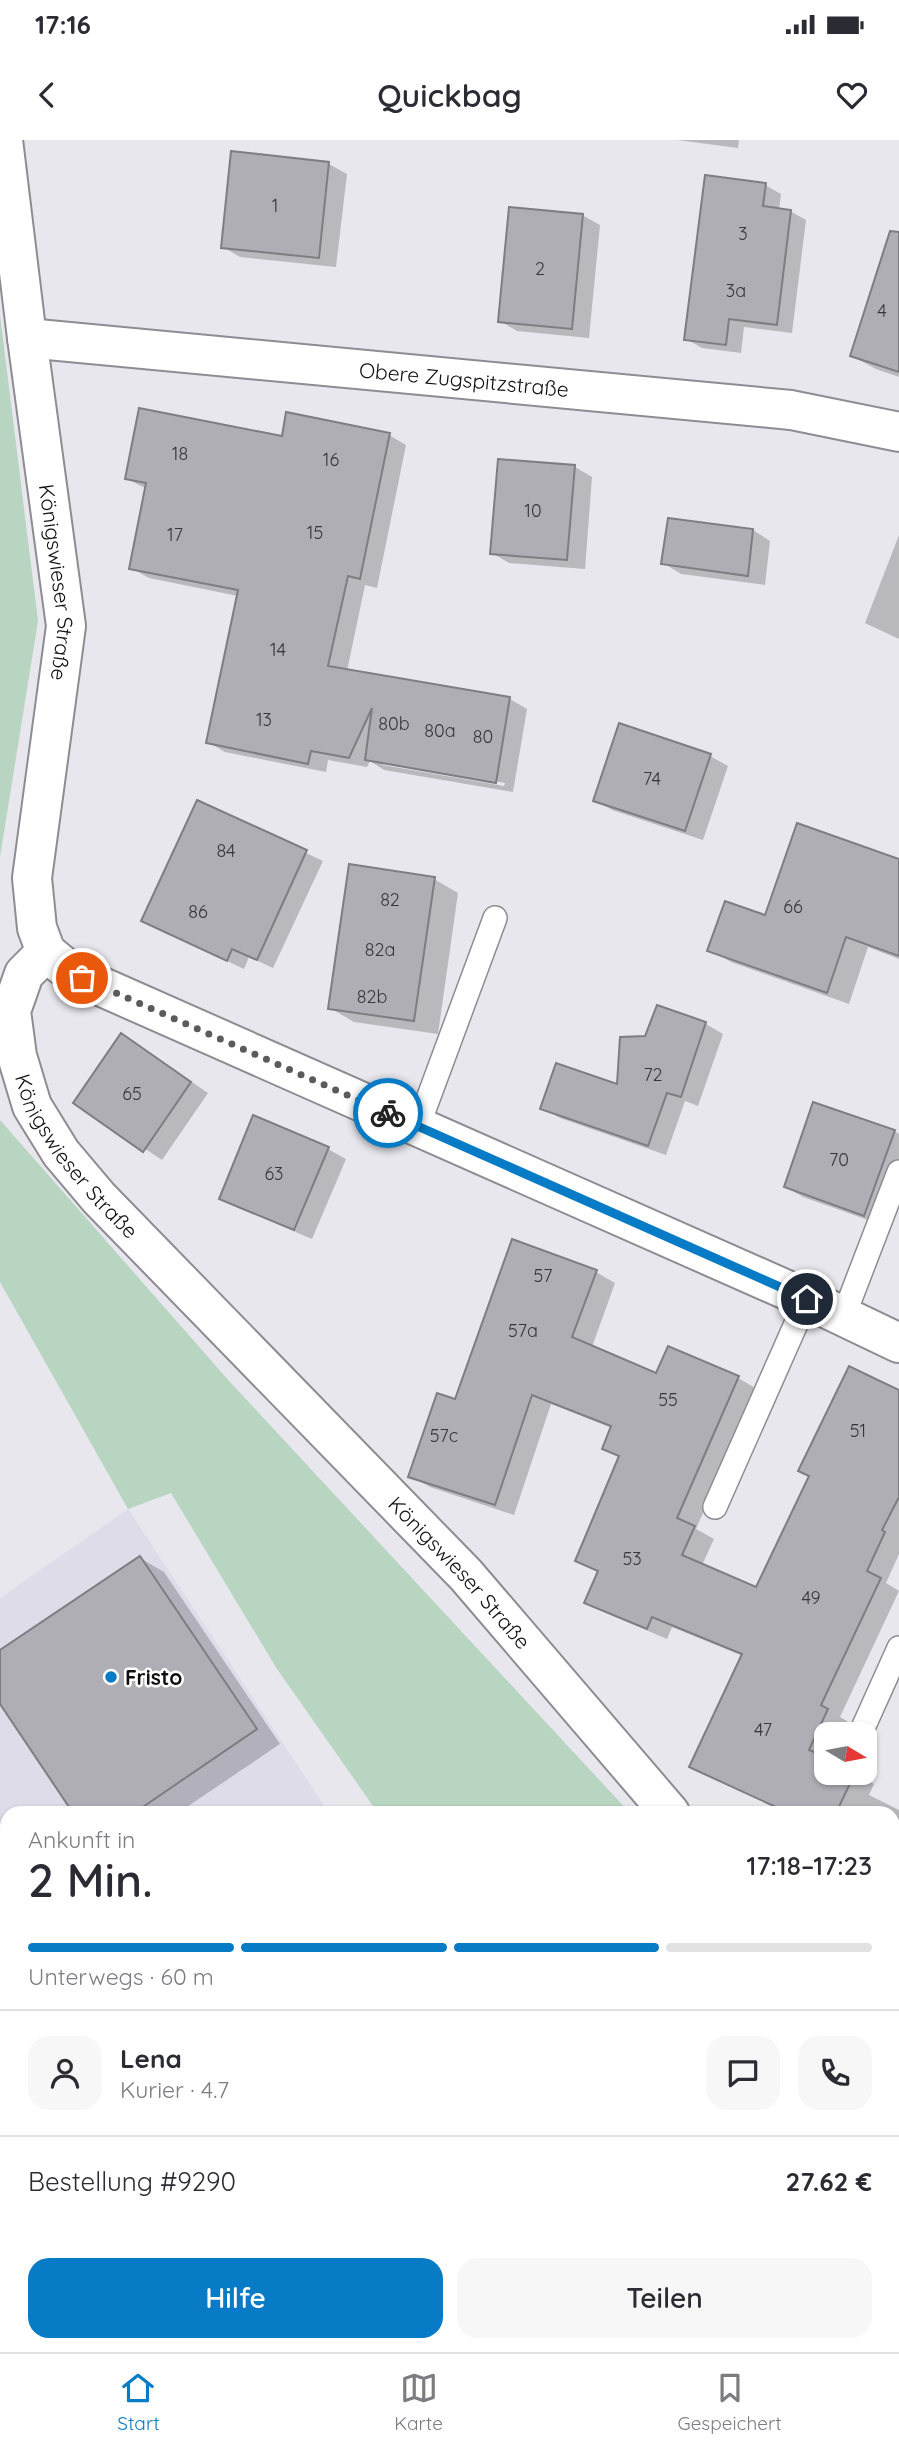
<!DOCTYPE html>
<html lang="de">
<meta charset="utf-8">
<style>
:root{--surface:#fff;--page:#f7f7f7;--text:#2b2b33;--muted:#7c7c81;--line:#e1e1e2;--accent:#077bc5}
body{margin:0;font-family:Quicksand,sans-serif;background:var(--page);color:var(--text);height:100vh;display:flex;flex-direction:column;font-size:26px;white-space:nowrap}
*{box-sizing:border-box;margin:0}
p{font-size:23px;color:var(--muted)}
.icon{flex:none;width:38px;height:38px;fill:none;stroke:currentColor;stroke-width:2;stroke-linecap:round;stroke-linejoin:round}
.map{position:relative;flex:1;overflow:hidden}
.panel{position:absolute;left:0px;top:1666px;width:900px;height:546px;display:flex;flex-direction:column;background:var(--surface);border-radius:21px 21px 0 0;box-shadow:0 2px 5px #0004}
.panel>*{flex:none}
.needle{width:46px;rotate:100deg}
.tools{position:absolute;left:814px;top:1582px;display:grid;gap:14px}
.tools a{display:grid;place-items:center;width:63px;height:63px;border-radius:14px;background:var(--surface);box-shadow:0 2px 5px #0004;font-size:35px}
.pin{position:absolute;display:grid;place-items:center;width:60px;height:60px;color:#fff;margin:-30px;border:4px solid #fff;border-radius:50%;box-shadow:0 2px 7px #0007}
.courier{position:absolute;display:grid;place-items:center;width:70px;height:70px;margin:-35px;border:5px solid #077bc5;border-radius:50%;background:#fff;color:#222;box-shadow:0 2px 9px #0007}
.summary em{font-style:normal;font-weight:600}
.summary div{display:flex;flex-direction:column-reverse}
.summary{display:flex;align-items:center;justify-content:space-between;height:119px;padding:0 28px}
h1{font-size:46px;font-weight:600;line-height:52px}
.bar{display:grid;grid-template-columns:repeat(4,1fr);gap:10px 7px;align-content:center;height:84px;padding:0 28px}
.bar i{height:9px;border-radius:5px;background:var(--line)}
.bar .on{background:var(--accent)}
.bar p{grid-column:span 4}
.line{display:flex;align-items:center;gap:18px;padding:0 28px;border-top:2px solid var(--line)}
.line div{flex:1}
.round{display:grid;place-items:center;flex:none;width:74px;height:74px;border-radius:21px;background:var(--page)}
.action{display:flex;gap:14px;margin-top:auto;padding:14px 28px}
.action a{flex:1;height:80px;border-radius:21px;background:var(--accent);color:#fff;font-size:28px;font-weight:600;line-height:80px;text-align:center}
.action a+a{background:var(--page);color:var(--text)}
.status{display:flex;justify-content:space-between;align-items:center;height:49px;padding:0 35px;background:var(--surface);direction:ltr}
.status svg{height:19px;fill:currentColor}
header{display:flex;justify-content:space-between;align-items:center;height:91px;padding:0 28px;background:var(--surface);font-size:32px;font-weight:600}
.dock{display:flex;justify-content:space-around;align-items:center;height:98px;border-top:2px solid var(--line);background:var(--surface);font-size:19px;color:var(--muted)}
.dock a{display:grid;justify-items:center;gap:4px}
.dock .on{color:var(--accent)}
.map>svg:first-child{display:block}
.built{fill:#dfdce9}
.green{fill:#b7d5c1}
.shadow{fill:#0003;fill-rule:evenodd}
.building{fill:#aeaeb4;stroke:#7d7d82;stroke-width:2}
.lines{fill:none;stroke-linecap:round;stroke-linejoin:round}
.lane-casing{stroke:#8d8c92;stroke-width:26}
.street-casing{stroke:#8d8c92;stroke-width:42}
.lane{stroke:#fff;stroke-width:23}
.street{stroke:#fff;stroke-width:38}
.done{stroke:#5b5a5d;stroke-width:7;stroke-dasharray:0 12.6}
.route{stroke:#077bc5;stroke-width:9}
.poi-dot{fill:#077bc5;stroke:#fff;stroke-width:2.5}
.labels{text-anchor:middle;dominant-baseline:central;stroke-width:5;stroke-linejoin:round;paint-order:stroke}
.number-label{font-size:18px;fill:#373639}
.street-label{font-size:21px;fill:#0f0e10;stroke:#fff}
.poi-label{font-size:21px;font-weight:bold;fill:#0f0e10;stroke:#fff;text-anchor:start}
</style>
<div class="status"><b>17:16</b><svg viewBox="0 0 49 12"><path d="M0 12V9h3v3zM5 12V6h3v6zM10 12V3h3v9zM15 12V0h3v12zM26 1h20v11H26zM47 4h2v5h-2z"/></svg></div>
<header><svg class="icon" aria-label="back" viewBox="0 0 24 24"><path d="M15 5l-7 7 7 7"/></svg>Quickbag<svg class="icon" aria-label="heart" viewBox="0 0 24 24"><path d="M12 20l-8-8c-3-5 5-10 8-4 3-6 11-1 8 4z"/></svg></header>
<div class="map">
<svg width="899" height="2212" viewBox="0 0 899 2212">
<rect width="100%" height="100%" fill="#e8e7ed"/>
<path class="built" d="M 128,1369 L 329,1673 L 7,1673 L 7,1922 L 0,1927 L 0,1458 Z"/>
<g class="green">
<path d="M 0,175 L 38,481 L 0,717 Z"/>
<path d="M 0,980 L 230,1242 L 630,1673 L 378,1673 L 277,1529 L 171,1353 L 128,1369 L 0,1142 Z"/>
<path d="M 893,2045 L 899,2055 L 899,2212 L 787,2212 L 781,2205 L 892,2205 Z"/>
</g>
<g class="shadow">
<path d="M 677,0 L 739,0 L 738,8 Z"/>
<path d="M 232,13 L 329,24 L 347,34 L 336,127 L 240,117 L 223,107 Z"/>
<path d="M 765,45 L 781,54 L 779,70 L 790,71 L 806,80 L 792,193 L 744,187 L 741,213 L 702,208 L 686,199 Z"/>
<path d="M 582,75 L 600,85 L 589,198 L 517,191 L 500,181 Z"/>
<path d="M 899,126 L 899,237 L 876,229 L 852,216 Z"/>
<path d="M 389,295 L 406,305 L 377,448 L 365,445 L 347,531 L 510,559 L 527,569 L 513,652 L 384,630 L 370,621 L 367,627 L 328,620 L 326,632 L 225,612 L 208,602 L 238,456 L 149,438 L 131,428 L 147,349 L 127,339 L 283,298 ZM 383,622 L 505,643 L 504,646 L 383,625 Z"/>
<path d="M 575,327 L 592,337 L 585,429 L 509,423 L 492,413 Z"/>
<path d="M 753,390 L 770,401 L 765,445 L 681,434 L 663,423 Z"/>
<path d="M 899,395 L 899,499 L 865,483 Z"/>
<path d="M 710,616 L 728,626 L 703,700 L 612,670 L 595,660 Z"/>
<path d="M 197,662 L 323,721 L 273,828 L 249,817 L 244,829 L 143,781 Z"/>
<path d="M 899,721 L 899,819 L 868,807 L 849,864 L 731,822 L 710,810 L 766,777 Z"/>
<path d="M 434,739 L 458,753 L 438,894 L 354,882 L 330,868 Z"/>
<path d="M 658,867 L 706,884 L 723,894 L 698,966 L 685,961 L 666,1015 L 560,978 L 542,968 L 619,947 L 646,898 Z"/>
<path d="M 139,906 L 208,953 L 162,1020 L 76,963 Z"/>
<path d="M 254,978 L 328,1009 L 346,1019 L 312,1099 L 239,1068 L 221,1058 Z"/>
<path d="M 894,991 L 899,994 L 899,1048 L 885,1086 L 803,1057 L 786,1047 Z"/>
<path d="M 596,1132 L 615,1143 L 592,1207 L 657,1235 L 738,1238 L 757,1249 L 696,1389 L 714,1399 L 702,1425 L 757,1449 L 899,1252 L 899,1414 L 886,1443 L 899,1451 L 840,1577 L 847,1581 L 841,1594 L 826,1594 L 826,1633 L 855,1633 L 874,1644 L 869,1655 L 899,1670 L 899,1684 L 892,1698 L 892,1673 L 789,1673 L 692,1626 L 743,1516 L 672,1487 L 667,1499 L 606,1473 L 587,1462 L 599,1432 L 577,1420 L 620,1317 L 604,1308 L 612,1288 L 551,1264 L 514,1375 L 430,1347 L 411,1336 L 456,1261 Z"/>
<path d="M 140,1418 L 164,1432 L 280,1604 L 178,1673 L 75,1673 L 0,1561 L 0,1512 Z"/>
<path d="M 7,1978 L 7,2205 L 53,2205 L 57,2212 L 0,2212 L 0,1984 Z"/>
<path d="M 220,2205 L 405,2205 L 398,2212 L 225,2212 Z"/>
</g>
<g class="building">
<path d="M 231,11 L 329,22 L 319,118 L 221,108 Z"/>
<path d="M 705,35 L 766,43 L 763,66 L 791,70 L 777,185 L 729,179 L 726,205 L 684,200 Z"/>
<path d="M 509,67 L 583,74 L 572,189 L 498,182 Z"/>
<path d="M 890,91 L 899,92 L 899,232 L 850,216 Z"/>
<path d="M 139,268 L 282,296 L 286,272 L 390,293 L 360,439 L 348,436 L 328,526 L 510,557 L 496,643 L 365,620 L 372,568 L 349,618 L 311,611 L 308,624 L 206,603 L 238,450 L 129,429 L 146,343 L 125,339 Z"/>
<path d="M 498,319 L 575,325 L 567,420 L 490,414 Z"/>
<path d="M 668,378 L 753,389 L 748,436 L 661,424 Z"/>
<path d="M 619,583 L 711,614 L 685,691 L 593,661 Z"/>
<path d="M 197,660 L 307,710 L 257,820 L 232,809 L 227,821 L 141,781 Z"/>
<path d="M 797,683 L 899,719 L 899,816 L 846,797 L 827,853 L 707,811 L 725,761 L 765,775 Z"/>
<path d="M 349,724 L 435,737 L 414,881 L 328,869 Z"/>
<path d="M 657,865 L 706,882 L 681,957 L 667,953 L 648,1006 L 540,969 L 556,923 L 617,944 L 620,897 L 645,896 Z"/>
<path d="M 121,893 L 191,942 L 143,1012 L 73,963 Z"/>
<path d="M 813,962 L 895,990 L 864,1076 L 784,1047 Z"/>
<path d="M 253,975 L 329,1007 L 294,1090 L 219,1059 Z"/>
<path d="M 512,1099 L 597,1130 L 572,1197 L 656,1233 L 668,1206 L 739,1236 L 677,1378 L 695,1386 L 682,1415 L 756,1447 L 809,1336 L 798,1331 L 849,1226 L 899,1250 L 899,1357 L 882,1390 L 885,1392 L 867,1431 L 881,1438 L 821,1565 L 828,1569 L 809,1610 L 826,1617 L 826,1633 L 855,1633 L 836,1673 L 789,1673 L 689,1627 L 742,1514 L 652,1477 L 647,1489 L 584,1463 L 598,1431 L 575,1421 L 619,1316 L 602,1309 L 611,1286 L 532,1255 L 495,1365 L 408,1337 L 437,1253 L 455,1259 Z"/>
<path d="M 140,1416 L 257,1589 L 134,1673 L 73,1673 L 0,1564 L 0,1510 Z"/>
</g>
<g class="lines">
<defs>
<g id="lane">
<path d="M 418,986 L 495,778"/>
<path d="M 844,1175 L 899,1032"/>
<path d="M 715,1367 L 807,1159"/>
<path d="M 863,1588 L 899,1508"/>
</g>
<g id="street">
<path id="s1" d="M 3,0 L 27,198 L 66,486 L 32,738 L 37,788 L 46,812 L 63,826 L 82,838 L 807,1159 L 899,1203"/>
<path id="s2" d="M 27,198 L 791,270 L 899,292"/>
<path id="s3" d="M 46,812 L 24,834 L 11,871 L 17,916 L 32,966 L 61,1013 L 99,1058 L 466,1435 L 670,1673"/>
<path d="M 892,1995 L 899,2006"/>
</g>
</defs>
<use href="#lane" class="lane-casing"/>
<use href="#street" class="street-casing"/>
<use href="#lane" class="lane"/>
<use href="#street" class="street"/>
</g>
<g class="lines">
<path class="done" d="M 82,838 L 388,973"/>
<path class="route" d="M 388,973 L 807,1159"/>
</g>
<circle class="poi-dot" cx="111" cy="1537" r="7"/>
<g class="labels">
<g class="number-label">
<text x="275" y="65">1</text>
<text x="743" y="93">3</text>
<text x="540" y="128">2</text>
<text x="736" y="150">3a</text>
<text x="882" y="170">4</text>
<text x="180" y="313">18</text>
<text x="331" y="319">16</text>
<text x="533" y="370">10</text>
<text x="315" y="392">15</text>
<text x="175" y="394">17</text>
<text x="278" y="509">14</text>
<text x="264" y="579">13</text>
<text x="394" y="583">80b</text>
<text x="440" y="590">80a</text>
<text x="483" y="596">80</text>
<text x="652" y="638">74</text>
<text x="226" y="710">84</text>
<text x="390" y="759">82</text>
<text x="793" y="766">66</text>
<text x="198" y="771">86</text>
<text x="380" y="809">82a</text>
<text x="372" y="856">82b</text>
<text x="653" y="934">72</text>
<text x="132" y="953">65</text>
<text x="839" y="1019">70</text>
<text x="274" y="1033">63</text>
<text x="543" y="1135">57</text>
<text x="523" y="1190">57a</text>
<text x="668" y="1259">55</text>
<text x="858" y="1290">51</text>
<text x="444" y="1295">57c</text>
<text x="632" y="1418">53</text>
<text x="811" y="1457">49</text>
<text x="763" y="1589">47</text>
</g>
<g class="street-label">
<text stroke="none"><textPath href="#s2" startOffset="439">Obere Zugspitzstraße</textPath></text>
<text stroke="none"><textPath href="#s1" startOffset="446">Königswieser Straße</textPath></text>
<text stroke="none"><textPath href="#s3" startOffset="234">Königswieser Straße</textPath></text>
<text stroke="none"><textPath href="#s3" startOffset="802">Königswieser Straße</textPath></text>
</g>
<g class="poi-label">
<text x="125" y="1537">Fristo</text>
</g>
</g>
</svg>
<div class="tools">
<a><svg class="needle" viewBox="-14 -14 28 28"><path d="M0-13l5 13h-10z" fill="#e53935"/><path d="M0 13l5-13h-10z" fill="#7c7c81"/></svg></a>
</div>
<div class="pin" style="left:82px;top:838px;background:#ea580c"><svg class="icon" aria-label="bag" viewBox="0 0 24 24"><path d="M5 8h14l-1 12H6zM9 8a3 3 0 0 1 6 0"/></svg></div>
<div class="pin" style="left:807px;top:1159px;background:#1f2937"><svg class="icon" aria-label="home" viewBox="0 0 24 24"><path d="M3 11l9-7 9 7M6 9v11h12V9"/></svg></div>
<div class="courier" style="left:388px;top:973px"><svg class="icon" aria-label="bike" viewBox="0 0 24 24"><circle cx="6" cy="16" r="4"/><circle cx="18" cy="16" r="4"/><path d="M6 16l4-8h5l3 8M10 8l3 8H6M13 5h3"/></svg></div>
<section class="panel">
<div class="summary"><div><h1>2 Min.</h1><p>Ankunft in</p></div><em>17:18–17:23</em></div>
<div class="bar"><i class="on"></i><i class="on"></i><i class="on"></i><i></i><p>Unterwegs · 60 m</p></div>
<div class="line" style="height:126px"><a class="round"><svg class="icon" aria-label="person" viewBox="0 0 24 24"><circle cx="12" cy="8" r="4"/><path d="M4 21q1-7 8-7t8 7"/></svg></a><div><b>Lena</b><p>Kurier · 4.7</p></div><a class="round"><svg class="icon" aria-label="chat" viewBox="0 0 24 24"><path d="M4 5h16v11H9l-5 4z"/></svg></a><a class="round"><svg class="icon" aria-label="phone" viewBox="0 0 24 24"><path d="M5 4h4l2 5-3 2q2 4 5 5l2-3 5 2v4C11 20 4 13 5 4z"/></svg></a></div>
<div class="line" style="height:91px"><div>Bestellung #9290</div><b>27.62 €</b></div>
<div class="action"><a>Hilfe</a><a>Teilen</a></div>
</section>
</div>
<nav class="dock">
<a class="on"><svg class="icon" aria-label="home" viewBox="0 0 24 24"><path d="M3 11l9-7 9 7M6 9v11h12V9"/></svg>Start</a>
<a><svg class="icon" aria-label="map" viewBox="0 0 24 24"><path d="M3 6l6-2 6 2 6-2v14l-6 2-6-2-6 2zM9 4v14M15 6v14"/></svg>Karte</a>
<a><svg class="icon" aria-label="saved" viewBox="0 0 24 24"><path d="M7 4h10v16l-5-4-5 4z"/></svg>Gespeichert</a>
</nav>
